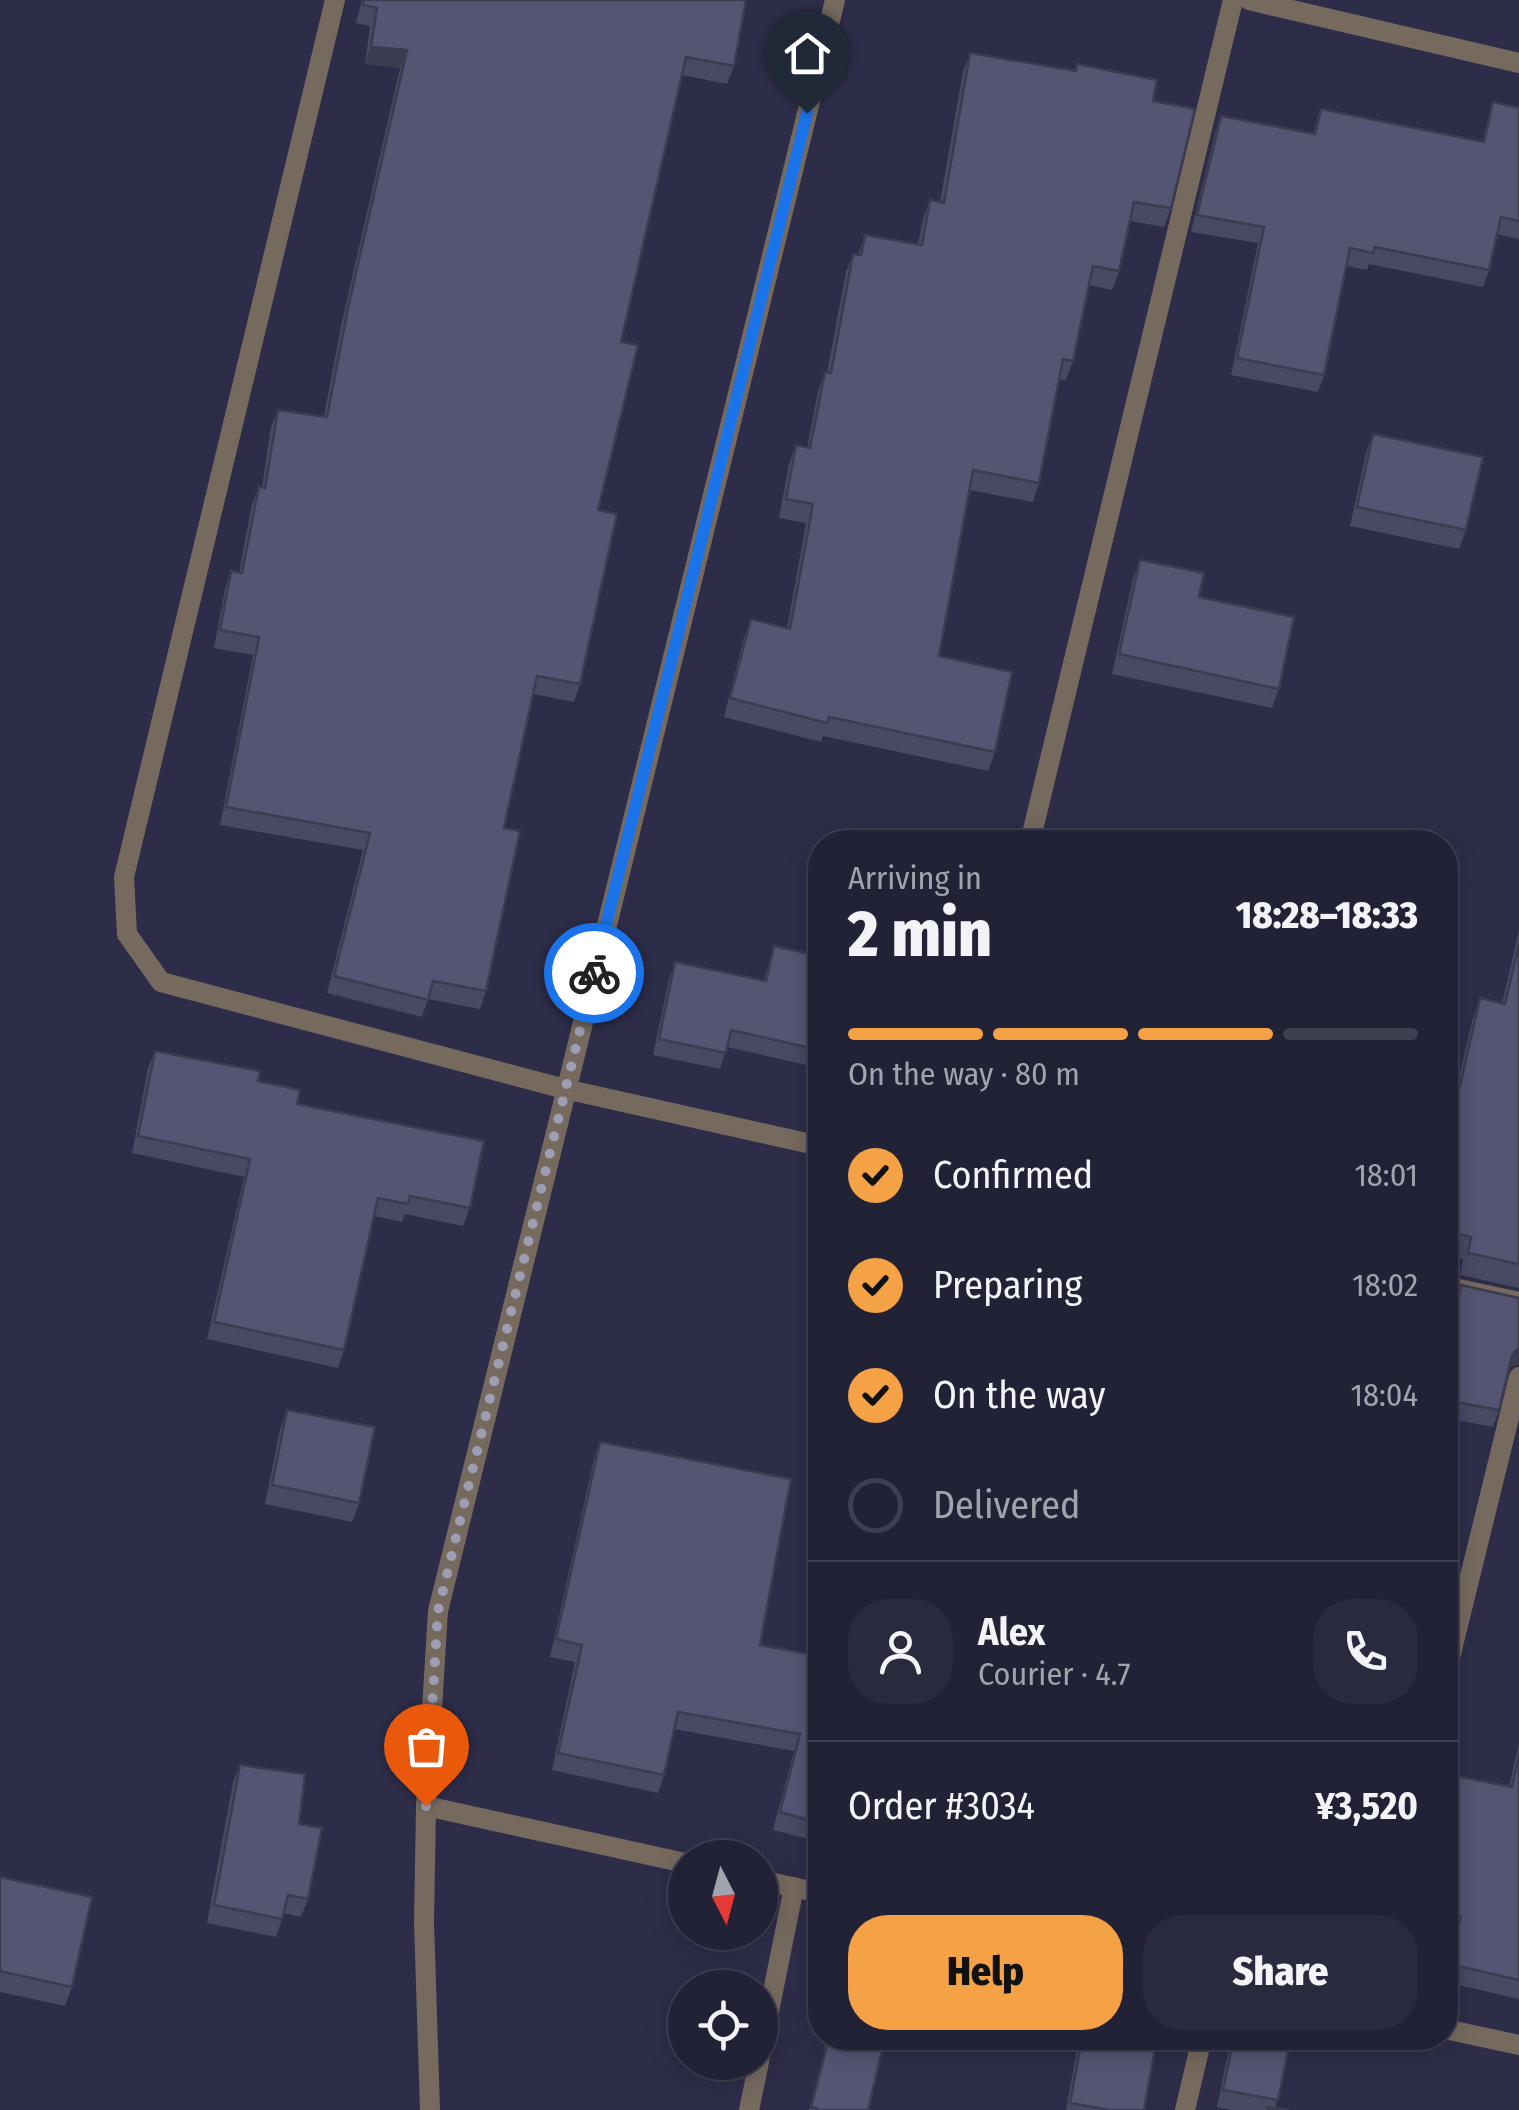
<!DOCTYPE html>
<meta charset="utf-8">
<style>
:root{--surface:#222237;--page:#2a2a3f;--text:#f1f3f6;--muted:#a2a4ad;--line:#3f3f52;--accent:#f5a246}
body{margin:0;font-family:"Fira Sans Condensed",sans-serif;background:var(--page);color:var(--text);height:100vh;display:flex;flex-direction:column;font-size:38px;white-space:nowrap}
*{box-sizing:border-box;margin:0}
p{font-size:32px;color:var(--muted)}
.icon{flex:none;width:55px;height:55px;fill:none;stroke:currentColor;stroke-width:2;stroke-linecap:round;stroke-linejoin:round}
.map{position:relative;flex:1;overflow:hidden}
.panel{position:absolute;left:808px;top:830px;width:650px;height:1220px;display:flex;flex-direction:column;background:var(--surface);border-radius:40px;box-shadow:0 5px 25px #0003,0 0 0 2px var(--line)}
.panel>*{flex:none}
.needle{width:65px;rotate:174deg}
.controls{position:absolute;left:668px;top:1840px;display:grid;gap:20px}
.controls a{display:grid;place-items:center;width:110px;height:110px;border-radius:50%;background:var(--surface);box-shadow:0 5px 25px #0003,0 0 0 2px var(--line);font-size:50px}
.pin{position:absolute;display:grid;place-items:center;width:85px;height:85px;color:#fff;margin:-102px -42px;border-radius:50% 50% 50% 0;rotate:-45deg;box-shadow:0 0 10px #0007}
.pin .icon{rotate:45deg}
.courier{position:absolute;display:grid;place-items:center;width:100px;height:100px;margin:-50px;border:8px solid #1a73e8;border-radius:50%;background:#fff;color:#222;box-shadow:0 2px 12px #0007}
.summary em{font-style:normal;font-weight:800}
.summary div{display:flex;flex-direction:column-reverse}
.summary{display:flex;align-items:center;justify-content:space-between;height:170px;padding:0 40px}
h1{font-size:65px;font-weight:800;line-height:75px}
.bar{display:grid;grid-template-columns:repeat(4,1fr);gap:15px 10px;align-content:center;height:120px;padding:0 40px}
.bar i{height:12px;border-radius:8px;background:var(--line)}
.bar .active{background:var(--accent)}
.bar p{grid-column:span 4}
.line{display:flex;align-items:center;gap:25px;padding:0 40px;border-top:2px solid var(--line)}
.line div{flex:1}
.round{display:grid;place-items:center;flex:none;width:105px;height:105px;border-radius:40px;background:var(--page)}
ol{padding:0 40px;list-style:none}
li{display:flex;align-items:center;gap:30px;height:110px}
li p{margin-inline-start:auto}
li .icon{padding:10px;border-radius:50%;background:var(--accent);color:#111;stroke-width:4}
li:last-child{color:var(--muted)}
li i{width:55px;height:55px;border:5px solid var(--line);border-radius:50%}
.button{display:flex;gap:20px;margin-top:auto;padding:20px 40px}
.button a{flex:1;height:115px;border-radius:40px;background:var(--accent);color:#111;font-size:40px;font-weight:800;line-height:115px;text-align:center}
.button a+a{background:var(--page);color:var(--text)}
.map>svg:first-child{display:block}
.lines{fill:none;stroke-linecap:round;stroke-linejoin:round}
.service{stroke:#766a5f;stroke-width:20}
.minor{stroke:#766a5f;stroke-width:20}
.tertiary{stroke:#766a5f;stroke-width:20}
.wall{fill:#484963}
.shaded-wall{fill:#3b3c50}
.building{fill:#545573;stroke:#3b3c50;stroke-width:2.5}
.done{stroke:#9d9eb4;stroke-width:10;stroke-dasharray:0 18}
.route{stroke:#1a73e8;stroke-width:12}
</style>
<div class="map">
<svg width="1519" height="2110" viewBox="0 0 1519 2110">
<rect width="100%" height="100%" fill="#2d2d49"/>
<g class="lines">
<g class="service">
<path d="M 760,2056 L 794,1887"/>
<path d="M 749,2110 L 759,2062"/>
<path d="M 1185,2110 L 1202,2038"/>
</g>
<g class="minor">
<path d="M 335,0 L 124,877 L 127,934 L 161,982 L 565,1089 L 820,1146"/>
<path d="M 1030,842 L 1233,0"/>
<path d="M 1445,1286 L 1519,1302"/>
<path d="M 1445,1678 L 1519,1377"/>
<path d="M 426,1806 L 685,1863"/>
<path d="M 760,1880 L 820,1893"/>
<path d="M 1445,2029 L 1519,2045"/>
<path d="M 430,2110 L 424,1922 L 426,1806 L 438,1611 L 835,0"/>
</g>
<path class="tertiary" d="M 1249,0 L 1519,63"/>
</g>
<g class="wall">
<path d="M 362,0 L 746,0 L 734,66 L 727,84 L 682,75 L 621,342 L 598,510 L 580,684 L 574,702 L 533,694 L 504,828 L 486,991 L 480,1009 L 428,999 L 422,1017 L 327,993 L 363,850 L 220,825 L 253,655 L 214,648 L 225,589 L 231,571 L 239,573 L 252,504 L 259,486 L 262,487 L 271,427 L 278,410 L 324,416 L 341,326 L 400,68 L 365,64 L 370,26 L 356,23 Z"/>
<path d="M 970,53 L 1153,101 L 1171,208 L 1164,227 L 1130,221 L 1119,271 L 1112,290 L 1089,285 L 1073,361 L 1066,380 L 1059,379 L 1039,483 L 1033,502 L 969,490 L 939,656 L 995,752 L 988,771 L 823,736 L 821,742 L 724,717 L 744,637 L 751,619 L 787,628 L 806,523 L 779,518 L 789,464 L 796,445 L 807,448 L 818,391 L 825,372 L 827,373 L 846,272 L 853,254 L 858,254 L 865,235 L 918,244 L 923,219 L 930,200 L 940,202 L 963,72 Z"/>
<path d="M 1493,102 L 1519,108 L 1519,239 L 1497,234 L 1489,270 L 1483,287 L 1369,264 L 1367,270 L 1347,266 L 1324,375 L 1318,392 L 1231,375 L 1258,243 L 1191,232 L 1215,133 L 1221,116 L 1313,133 L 1321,109 L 1482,142 Z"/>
<path d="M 1373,434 L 1466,530 L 1459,549 L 1350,526 L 1366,453 Z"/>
<path d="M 1140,560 L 1199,597 L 1279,689 L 1272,708 L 1112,674 L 1133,579 Z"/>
<path d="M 1519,930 L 1519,1288 L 1460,1275 L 1463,1259 L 1445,1255 L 1445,1138 L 1472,1021 L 1480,998 L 1502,1004 Z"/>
<path d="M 774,946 L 820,956 L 820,1068 L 727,1047 L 720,1069 L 653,1055 L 669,979 L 675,962 L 764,980 Z"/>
<path d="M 155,1051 L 258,1081 L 470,1208 L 463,1226 L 405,1214 L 402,1222 L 374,1216 L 344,1350 L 338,1368 L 207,1339 L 244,1177 L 132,1153 L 148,1068 Z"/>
<path d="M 1461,1285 L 1519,1298 L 1519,1364 L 1510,1367 L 1499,1410 L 1493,1427 L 1445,1418 L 1445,1357 L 1455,1302 Z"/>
<path d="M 287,1410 L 359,1503 L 352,1522 L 265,1504 L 280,1429 Z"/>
<path d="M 600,1442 L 760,1645 L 820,1656 L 820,1842 L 773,1830 L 794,1751 L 674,1729 L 664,1775 L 658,1793 L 552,1770 L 575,1662 L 550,1657 L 594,1459 Z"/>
<path d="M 1519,1743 L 1519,1999 L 1445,1982 L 1445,1974 L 1455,1933 L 1445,1931 L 1445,1774 L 1509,1786 Z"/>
<path d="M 240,1765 L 299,1824 L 308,1899 L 301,1917 L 284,1913 L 276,1937 L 207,1923 L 233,1782 Z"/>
<path d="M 0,1877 L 72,1987 L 65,2006 L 0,1992 Z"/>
<path d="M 826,2038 L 885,2038 L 868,2110 L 809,2110 L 822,2064 Z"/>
<path d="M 1079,2038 L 1157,2038 L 1144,2110 L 1066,2110 Z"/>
<path d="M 1231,2038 L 1291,2038 L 1275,2108 L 1289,2110 L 1232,2110 L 1217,2107 Z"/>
</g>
<g class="shaded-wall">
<path d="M 371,47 L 407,50 L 400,68 L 365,64 Z"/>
<path d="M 1519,1349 L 1519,1364 L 1510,1367 L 1512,1356 L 1516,1350 Z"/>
</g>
<g class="building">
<path d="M 364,0 L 746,0 L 734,66 L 686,57 L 621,342 L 638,345 L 598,510 L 617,514 L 580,684 L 537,676 L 504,828 L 520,831 L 486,991 L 433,981 L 428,1000 L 334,976 L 370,833 L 226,807 L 259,637 L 220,630 L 231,571 L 242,573 L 259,486 L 265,488 L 278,410 L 327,417 L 348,308 L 407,50 L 371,47 L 377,8 L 363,5 Z"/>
<path d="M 970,53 L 1076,71 L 1077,64 L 1157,80 L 1153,101 L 1195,109 L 1171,208 L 1134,202 L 1119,271 L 1093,266 L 1073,361 L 1063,359 L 1039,483 L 973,470 L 939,656 L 1012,672 L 995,752 L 829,717 L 827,723 L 730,698 L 751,619 L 790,629 L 813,504 L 786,499 L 796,445 L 810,448 L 825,372 L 831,373 L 853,254 L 861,255 L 865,235 L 922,245 L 930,200 L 944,203 Z"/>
<path d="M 1493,102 L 1519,108 L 1519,221 L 1501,217 L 1489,270 L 1375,247 L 1373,253 L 1350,248 L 1324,375 L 1237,358 L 1264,227 L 1197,215 L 1221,116 L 1315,134 L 1321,109 L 1484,142 Z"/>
<path d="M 1373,434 L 1483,457 L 1466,530 L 1357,507 Z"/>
<path d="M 1140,560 L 1204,573 L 1199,597 L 1294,617 L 1279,689 L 1119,654 Z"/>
<path d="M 1519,944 L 1519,1264 L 1468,1253 L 1471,1237 L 1445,1231 L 1445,1152 L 1480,998 L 1505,1004 Z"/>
<path d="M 774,946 L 820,956 L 820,1050 L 731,1030 L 726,1053 L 659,1039 L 675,962 L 766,981 Z"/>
<path d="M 155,1051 L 260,1071 L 258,1081 L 300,1090 L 297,1104 L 484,1141 L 470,1208 L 410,1196 L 408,1204 L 378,1198 L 344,1350 L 214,1322 L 250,1159 L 138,1136 Z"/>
<path d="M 1461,1285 L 1519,1298 L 1519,1349 L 1516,1350 L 1512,1356 L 1499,1410 L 1445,1400 L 1445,1374 Z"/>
<path d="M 287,1410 L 375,1427 L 359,1503 L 272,1485 Z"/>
<path d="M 600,1442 L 791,1479 L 760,1645 L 820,1656 L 820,1823 L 780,1812 L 800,1734 L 678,1712 L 664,1775 L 558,1753 L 582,1645 L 556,1639 Z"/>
<path d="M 1519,1754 L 1519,1980 L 1450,1964 L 1461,1916 L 1445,1912 L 1445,1774 L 1512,1787 Z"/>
<path d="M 240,1765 L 305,1774 L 299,1824 L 322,1828 L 308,1899 L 288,1895 L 282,1919 L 214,1905 Z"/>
<path d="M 0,1877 L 92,1897 L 72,1987 L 0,1971 Z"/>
<path d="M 829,2038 L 885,2038 L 868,2110 L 817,2110 L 817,2108 L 811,2107 Z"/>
<path d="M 1082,2038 L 1157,2038 L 1144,2110 L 1110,2110 L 1070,2103 Z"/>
<path d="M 1234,2038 L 1291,2038 L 1278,2100 L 1223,2090 Z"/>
<path d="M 1267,2107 L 1289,2110 L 1267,2110 Z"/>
</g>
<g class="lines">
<path class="done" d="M 426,1806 L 438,1611 L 594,973"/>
<path class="route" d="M 594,973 L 807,113"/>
</g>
</svg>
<div class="controls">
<a><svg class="needle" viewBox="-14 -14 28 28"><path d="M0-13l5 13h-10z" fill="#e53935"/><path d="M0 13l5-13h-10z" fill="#a2a4ad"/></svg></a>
<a><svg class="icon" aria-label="locate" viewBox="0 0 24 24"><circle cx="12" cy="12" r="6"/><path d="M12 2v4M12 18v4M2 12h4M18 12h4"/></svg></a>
</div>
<div class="pin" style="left:426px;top:1806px;background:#ea580c"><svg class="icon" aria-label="bag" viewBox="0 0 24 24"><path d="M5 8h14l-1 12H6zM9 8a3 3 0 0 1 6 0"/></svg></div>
<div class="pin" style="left:807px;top:113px;background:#1f2937"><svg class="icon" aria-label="home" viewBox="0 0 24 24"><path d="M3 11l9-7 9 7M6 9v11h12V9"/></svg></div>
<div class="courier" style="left:594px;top:973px"><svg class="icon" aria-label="bike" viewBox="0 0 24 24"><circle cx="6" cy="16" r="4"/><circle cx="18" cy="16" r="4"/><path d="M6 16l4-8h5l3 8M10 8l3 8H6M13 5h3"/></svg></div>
<section class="panel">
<div class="summary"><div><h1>2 min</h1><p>Arriving in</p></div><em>18:28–18:33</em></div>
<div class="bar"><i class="active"></i><i class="active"></i><i class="active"></i><i></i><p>On the way · 80 m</p></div>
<ol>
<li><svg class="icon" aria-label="check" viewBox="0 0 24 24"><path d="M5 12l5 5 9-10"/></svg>Confirmed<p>18:01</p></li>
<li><svg class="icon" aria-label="check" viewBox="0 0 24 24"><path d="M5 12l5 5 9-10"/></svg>Preparing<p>18:02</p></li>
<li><svg class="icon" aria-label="check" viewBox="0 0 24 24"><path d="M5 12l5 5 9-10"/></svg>On the way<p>18:04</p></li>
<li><i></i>Delivered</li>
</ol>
<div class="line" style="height:180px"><a class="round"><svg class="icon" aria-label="person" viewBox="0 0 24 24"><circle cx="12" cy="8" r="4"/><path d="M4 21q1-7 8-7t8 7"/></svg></a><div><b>Alex</b><p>Courier · 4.7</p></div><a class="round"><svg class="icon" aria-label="phone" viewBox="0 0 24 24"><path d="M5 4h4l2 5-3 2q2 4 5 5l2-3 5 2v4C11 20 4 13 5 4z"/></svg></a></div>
<div class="line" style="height:130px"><div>Order #3034</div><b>¥3,520</b></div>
<div class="button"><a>Help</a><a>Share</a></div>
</section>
</div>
